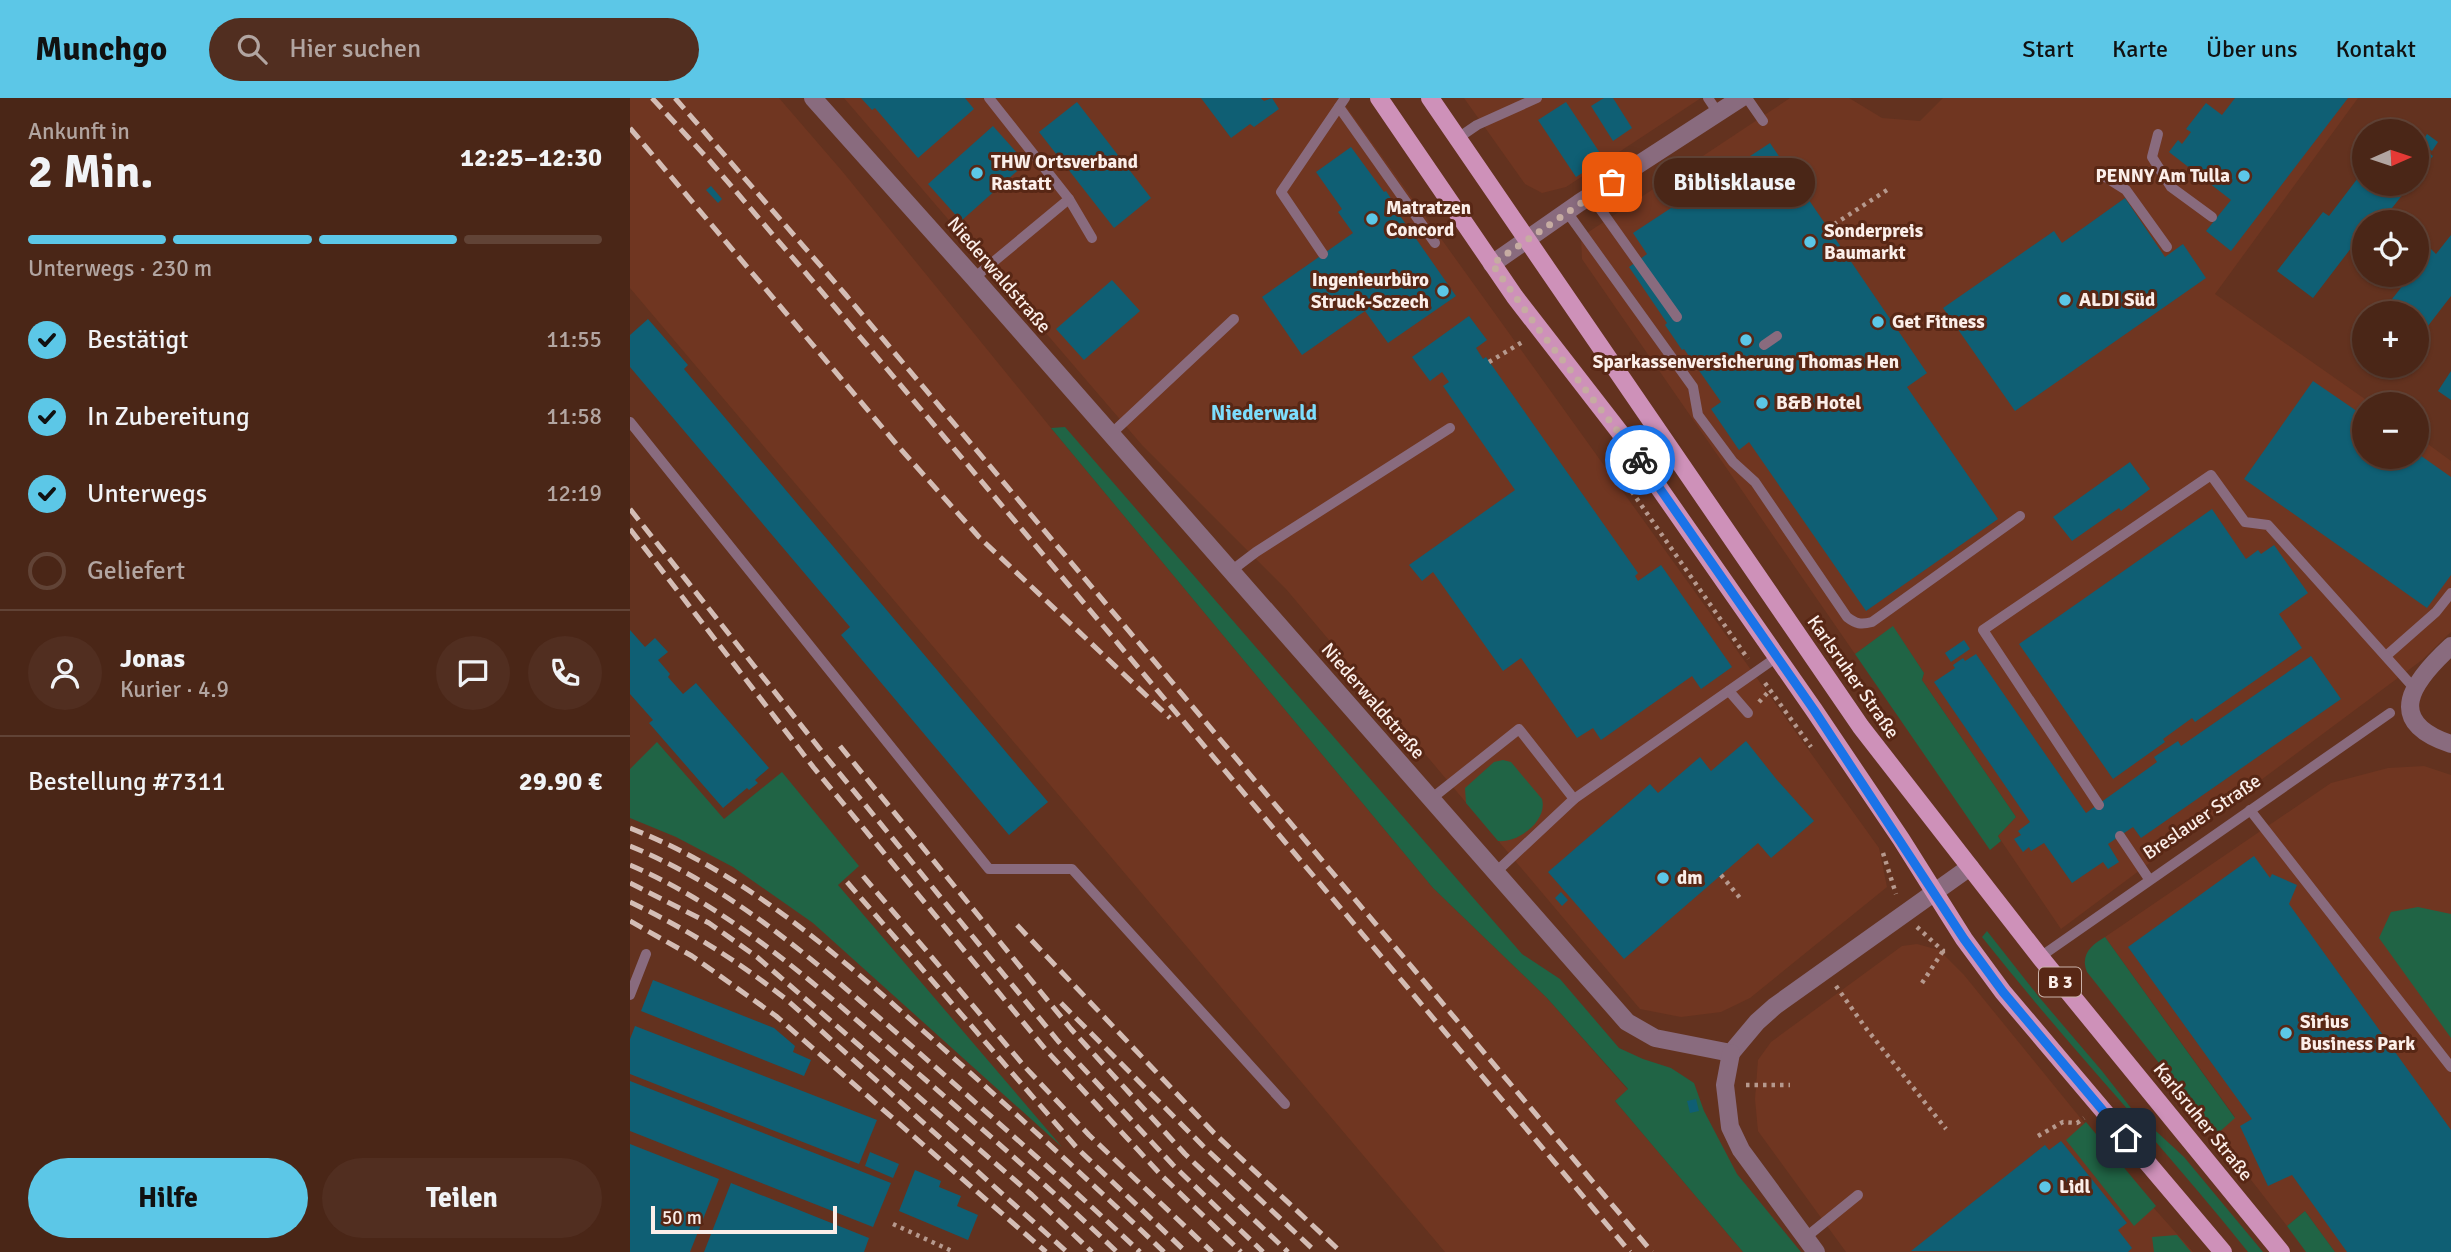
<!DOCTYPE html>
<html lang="de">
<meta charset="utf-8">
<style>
:root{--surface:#4a2617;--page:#512e20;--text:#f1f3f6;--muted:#b2a5a1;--line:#614336;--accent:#5cc7e7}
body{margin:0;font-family:Signika,sans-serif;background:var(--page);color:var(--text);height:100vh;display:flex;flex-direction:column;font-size:26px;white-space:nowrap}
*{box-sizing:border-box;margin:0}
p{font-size:23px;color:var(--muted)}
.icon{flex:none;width:38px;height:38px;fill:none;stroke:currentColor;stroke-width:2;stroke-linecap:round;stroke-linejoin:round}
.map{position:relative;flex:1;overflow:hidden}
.sheet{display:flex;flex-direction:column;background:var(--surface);width:630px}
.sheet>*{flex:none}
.needle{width:46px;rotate:87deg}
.buttons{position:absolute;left:1722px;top:21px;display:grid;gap:14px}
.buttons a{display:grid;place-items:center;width:77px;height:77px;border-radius:50%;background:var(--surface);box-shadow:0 2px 5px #0004,0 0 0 2px var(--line);font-size:35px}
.scale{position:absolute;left:21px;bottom:18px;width:186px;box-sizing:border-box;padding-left:7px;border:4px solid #fbeee9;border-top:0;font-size:19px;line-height:24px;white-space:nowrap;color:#fbeee9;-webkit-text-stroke:5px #582715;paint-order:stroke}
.pin{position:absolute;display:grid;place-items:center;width:60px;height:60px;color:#fff;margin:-30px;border-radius:14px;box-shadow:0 4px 10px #0006}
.courier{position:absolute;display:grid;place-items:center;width:70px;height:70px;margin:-35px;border:5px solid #1a73e8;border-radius:50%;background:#fff;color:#222;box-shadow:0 2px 9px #0007}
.bubble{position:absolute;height:49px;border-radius:24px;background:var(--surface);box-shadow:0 2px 5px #0004,0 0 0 2px var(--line);font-size:23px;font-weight:800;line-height:49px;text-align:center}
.headline em{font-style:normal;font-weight:800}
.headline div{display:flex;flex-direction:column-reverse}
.headline{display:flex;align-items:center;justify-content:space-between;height:119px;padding:0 28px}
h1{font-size:46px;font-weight:800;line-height:52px}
.bar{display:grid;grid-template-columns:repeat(4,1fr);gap:10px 7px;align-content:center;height:84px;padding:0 28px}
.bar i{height:9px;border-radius:5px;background:var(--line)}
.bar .current{background:var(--accent)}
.bar p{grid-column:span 4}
.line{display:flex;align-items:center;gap:18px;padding:0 28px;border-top:2px solid var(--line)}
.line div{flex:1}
.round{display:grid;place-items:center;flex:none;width:74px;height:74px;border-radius:37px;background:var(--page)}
ol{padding:0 28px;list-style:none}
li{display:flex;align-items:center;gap:21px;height:77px}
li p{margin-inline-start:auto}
li .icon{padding:7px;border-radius:50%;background:var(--accent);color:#111;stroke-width:4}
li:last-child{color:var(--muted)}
li i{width:38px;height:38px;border:4px solid var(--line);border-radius:50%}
.action{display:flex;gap:14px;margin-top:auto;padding:14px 28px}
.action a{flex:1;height:80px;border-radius:42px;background:var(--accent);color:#111;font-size:28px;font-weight:800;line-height:80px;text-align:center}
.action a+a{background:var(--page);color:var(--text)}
header{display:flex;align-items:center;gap:42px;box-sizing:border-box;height:98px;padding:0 35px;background:var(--accent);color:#111}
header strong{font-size:33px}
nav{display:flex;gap:38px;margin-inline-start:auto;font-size:24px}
.search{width:490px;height:63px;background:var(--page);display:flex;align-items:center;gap:18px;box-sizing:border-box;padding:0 24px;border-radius:38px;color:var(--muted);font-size:26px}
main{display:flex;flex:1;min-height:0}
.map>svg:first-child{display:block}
.built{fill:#703621}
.green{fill:#206445}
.building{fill:#0f5f74}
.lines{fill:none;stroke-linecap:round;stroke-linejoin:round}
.path{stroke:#b6998e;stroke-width:4.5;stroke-dasharray:3.5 5;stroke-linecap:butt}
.lane{stroke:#896b7e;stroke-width:10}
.street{stroke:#896b7e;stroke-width:18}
.primary{stroke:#ce91b9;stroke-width:18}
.rail{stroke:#d4bdb5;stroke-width:5;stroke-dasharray:14 7;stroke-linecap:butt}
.done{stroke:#c6aca2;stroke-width:7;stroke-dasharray:0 12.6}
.route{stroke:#1a73e8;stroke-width:9}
.poi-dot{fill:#5cc7e7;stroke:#582715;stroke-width:2.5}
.labels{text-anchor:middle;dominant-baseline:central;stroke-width:6;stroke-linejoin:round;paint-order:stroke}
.shield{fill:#582715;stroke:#cab2a9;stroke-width:2}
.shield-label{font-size:18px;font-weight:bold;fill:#fbeee9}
.poi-label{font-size:19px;font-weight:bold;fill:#fbeee9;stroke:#582715;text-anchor:start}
.street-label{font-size:19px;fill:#fbeee9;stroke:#582715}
.neighbourhood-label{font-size:21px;font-weight:bold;fill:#7dddfc;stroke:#582715}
</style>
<header>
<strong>Munchgo</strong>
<div class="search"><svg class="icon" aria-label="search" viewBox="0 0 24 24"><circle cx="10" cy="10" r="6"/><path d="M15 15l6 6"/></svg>Hier suchen</div>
<nav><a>Start</a><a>Karte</a><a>Über uns</a><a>Kontakt</a></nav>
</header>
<main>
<section class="sheet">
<div class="headline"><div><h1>2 Min.</h1><p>Ankunft in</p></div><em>12:25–12:30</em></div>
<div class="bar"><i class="current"></i><i class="current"></i><i class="current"></i><i></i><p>Unterwegs · 230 m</p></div>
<ol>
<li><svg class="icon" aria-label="check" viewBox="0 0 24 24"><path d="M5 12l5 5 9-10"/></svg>Bestätigt<p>11:55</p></li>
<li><svg class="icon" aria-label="check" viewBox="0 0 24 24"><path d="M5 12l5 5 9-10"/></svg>In Zubereitung<p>11:58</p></li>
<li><svg class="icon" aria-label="check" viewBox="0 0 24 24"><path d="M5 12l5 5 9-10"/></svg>Unterwegs<p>12:19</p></li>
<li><i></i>Geliefert</li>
</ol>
<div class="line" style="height:126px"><a class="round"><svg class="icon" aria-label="person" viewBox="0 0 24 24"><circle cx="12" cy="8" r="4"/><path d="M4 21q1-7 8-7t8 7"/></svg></a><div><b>Jonas</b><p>Kurier · 4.9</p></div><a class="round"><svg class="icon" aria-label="chat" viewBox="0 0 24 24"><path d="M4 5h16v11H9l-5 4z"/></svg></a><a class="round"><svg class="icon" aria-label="phone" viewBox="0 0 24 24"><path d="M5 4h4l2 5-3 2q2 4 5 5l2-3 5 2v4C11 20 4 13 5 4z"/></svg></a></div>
<div class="line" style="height:91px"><div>Bestellung #7311</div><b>29.90 €</b></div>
<div class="action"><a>Hilfe</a><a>Teilen</a></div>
</section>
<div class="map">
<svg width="1821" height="1154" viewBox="0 0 1821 1154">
<rect width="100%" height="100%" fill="#63321f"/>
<g class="built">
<path d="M 0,0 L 149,0 L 212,73 L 421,330 L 803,790 L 917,900 L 998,992 L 985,1003 L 1113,1154 L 815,1154 L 0,190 Z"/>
<path d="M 214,0 L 710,0 L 1249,750 L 1257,789 L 1120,900 L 1091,914 L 1051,919 L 1010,911 L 656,491 L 512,347 Z"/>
<path d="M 834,0 L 1071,0 L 936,89 L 912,95 L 895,86 Z"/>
<path d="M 1160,0 L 1219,0 L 1252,20 L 1290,23 L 1313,0 L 1728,0 L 1585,196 L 1742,306 L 1734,306 L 1734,359 L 1787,359 L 1787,338 L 1821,363 L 1821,534 L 1792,562 L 1431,831 L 1368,738 L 1386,719 L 1292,582 L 1294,575 L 1263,529 L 1225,556 L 952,161 L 951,139 Z"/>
<path d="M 1794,668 L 1821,677 L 1821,1154 L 1705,1154 L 1675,1113 L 1657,1128 L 1586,1037 L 1605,1019 L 1475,839 L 1701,685 L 1758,670 Z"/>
<path d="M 1287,846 L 1309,852 L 1334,877 L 1522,1108 L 1563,1154 L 1216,1154 L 1128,1033 L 1125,1001 L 1128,962 L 1141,944 L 1272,848 Z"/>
</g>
<g class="green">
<path d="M 435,329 L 892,856 L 930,881 L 989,950 L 1013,961 L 1041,970 L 1064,985 L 1074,1013 L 1107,1076 L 1171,1154 L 1113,1154 L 985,1003 L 998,991 L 917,900 L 803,790 L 421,330 Z"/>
<path d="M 1263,528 L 1294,575 L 1292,582 L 1386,719 L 1368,738 L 1371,743 L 1360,752 L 1225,556 Z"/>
<path d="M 27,644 L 94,721 L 152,674 L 229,768 L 208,787 L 432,1049 L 183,825 L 103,769 L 46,739 L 0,720 L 0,671 Z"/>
<path d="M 873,662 L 881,664 L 912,701 C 918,723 888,745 868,743 L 836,705 L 835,690 L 864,664 Z"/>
<path d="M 1788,809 L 1821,816 L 1821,940 L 1749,840 L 1761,814 Z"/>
<path d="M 1357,833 L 1409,899 L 1472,973 L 1501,1010 L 1554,1059 L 1633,1154 L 1618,1154 C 1532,1046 1437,947 1352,839 Z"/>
<path d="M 1475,839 L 1605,1020 L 1586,1037 L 1457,874 C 1450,857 1461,847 1475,839 Z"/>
<path d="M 1456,1024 L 1526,1108 L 1504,1128 L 1436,1042 Z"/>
<path d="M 1675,1113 L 1705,1154 L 1676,1154 L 1657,1128 Z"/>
<path d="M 1547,1137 L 1561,1154 L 1524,1154 L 1522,1139 Z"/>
</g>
<g class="building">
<path d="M 231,0 L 335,0 L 344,11 L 288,60 L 245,10 L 242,12 Z"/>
<path d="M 571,0 L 631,0 L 634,3 L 642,0 L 649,11 L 624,29 L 620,26 L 601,40 Z"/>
<path d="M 974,0 L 983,0 L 1002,30 L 983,43 L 961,8 Z"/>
<path d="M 1605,0 L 1718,0 L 1601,153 L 1576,133 L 1601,102 L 1539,54 L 1548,42 L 1552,46 L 1561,34 L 1556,31 L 1576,5 L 1592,17 Z"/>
<path d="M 447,4 L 521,100 L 484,130 L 409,34 Z"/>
<path d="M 936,4 L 974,61 L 946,79 L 908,22 Z"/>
<path d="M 363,28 L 396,65 L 331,123 L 298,86 Z"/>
<path d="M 1797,36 L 1808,44 L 1802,53 L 1791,45 Z"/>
<path d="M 1140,45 L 1297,275 L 1277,289 L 1368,421 L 1236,513 L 1119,344 L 1109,352 L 1081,311 L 1091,304 L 1054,251 L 1052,252 L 1035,227 L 1037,225 L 999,169 L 1017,156 L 1003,135 Z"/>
<path d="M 1787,45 L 1803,58 L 1787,78 Z"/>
<path d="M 721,49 L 754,94 L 756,93 L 768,111 L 766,112 L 826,198 L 758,245 L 735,213 L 672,257 L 632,199 L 723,135 L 708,114 L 712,111 L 686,74 Z"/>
<path d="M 1734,72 L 1734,86 L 1781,86 L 1751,124 L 1734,124 L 1734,146 L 1728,141 L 1683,200 L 1647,173 L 1693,114 L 1699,118 Z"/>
<path d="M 81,88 L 92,101 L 88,105 L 76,92 Z"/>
<path d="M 1495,100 L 1535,159 L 1553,146 L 1576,180 L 1385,313 L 1313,210 L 1424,133 L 1432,145 Z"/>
<path d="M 1821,137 L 1821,198 L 1791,237 L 1796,242 L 1787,254 L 1787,215 L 1762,215 L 1755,210 L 1781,177 L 1787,177 L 1787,169 L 1801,151 L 1806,156 Z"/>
<path d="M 482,182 L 510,213 L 454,262 L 426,231 Z"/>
<path d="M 839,218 L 857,242 L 846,250 L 853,261 L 856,259 L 1008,475 L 1005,478 L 1008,483 L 1031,467 L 1102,569 L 1071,591 L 1062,578 L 971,642 L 963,630 L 947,640 L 891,560 L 873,573 L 803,474 L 792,483 L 779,467 L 885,392 L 813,288 L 819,284 L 812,274 L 800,283 L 782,259 Z"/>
<path d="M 18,221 L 58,267 L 54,271 L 418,704 L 379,737 L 211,537 L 220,529 L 0,269 L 0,237 Z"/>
<path d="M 1821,273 L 1821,302 L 1808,293 Z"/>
<path d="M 1683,283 L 1734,318 L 1734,359 L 1787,359 L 1787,355 L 1821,379 L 1821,477 L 1797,510 L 1614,381 Z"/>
<path d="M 1500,364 L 1520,391 L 1491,413 L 1489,410 L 1442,443 L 1423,419 Z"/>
<path d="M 1582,411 L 1616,461 L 1628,452 L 1631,456 L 1644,447 L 1678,495 L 1649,516 L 1672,550 L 1565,624 L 1562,620 L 1533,641 L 1535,644 L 1483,681 L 1389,546 Z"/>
<path d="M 0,532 L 15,549 L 25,540 L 38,554 L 28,562 L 40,576 L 38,579 L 53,596 L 66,585 L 139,670 L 125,682 L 128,685 L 119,692 L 117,690 L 93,710 L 19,625 L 23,622 L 0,596 Z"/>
<path d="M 1334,542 L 1340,551 L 1321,564 L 1315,555 Z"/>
<path d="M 1346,556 L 1456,715 L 1527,664 L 1524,659 L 1548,643 L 1551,648 L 1681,558 L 1711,601 L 1511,740 L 1503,729 L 1478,746 L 1489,764 L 1478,771 L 1473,764 L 1442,785 L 1414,745 L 1401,753 L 1399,749 L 1393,754 L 1384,741 L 1391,737 L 1388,733 L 1400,724 L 1304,584 L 1325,570 L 1323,567 L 1333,560 L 1335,563 Z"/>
<path d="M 1116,643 L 1147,682 L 1184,723 L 1141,760 L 1128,745 L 994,861 L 918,774 L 1020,686 L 1028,695 L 1070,659 L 1081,673 Z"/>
<path d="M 1624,758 L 1640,780 L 1642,776 L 1667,787 L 1659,806 L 1821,1032 L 1821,1154 L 1717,1154 L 1662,1077 L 1638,1088 L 1610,1028 L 1622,1021 L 1498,849 Z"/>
<path d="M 931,794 L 938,802 L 932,808 L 925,800 Z"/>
<path d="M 23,882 L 144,930 L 165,948 L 163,954 L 181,962 L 174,978 L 11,913 Z"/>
<path d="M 5,928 L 247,1022 L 229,1066 L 0,976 L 0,941 Z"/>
<path d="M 0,983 L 261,1085 L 243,1129 L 0,1033 Z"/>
<path d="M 1066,1001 L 1069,1013 L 1060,1015 L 1057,1003 Z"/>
<path d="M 1431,1043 L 1497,1125 L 1488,1132 L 1502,1150 L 1498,1154 L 1281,1153 L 1415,1047 L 1419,1052 Z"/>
<path d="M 0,1046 L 89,1081 L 60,1154 L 0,1154 Z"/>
<path d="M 240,1054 L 269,1066 L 263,1080 L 235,1068 Z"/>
<path d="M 285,1072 L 311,1083 L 309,1089 L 331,1098 L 327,1108 L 348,1117 L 338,1142 L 269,1113 Z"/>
<path d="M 101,1085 L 239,1140 L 234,1154 L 74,1154 Z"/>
</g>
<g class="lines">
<g class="path">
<path d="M 1197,131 L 1257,92"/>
<path d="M 859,264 L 894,243"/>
<path d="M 982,358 L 980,362 L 1118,561"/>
<path d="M 1135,585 L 1181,649"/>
<path d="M 1129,604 L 1140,592"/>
<path d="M 1253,755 L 1266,796"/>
<path d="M 1091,777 L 1110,800"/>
<path d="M 1287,829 L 1313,853 L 1318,853"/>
<path d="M 1292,885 L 1313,853"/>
<path d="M 1206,888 L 1235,929 L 1316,1031"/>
<path d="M 1116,987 L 1160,987"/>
<path d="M 1408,1038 L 1433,1024 L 1447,1025 L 1454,1020"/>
<path d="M 263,1126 L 324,1154"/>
</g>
<g class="lane">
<path d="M 1078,0 L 1088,15"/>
<path d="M 1117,0 L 1133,23"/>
<path d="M 709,9 L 805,145"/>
<path d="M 1528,36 L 1522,59 L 1541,89 L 1582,119"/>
<path d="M 828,40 L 847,27 L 907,0"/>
<path d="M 1469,75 L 1496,92 L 1537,149"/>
<path d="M 961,98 L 1047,219"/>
<path d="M 439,101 L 462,140"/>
<path d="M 937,114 L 1063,289 L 1068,317 L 1103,364 L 1125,384 L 1217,519 C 1226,526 1231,527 1242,524 L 1390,418"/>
<path d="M 693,156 L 651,94 L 715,0"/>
<path d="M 344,180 L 439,101 L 359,0"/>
<path d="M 1134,247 L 1147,238"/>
<path d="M 0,324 L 359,771 L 442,771 L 655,1006"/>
<path d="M 480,337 L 604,221"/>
<path d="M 601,473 L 626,454 L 820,330"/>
<path d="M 1756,558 L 1806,514 L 1821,495"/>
<path d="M 1099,593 L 1118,615"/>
<path d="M 801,701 L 889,631 L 944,701 L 866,774"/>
<path d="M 944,701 L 1147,559"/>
<path d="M 1469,707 L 1353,532 L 1581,377 L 1615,424 L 1638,427 L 1784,590"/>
<path d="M 1620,712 L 1821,969"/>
<path d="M 1490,738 L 1519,781"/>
<path d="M 1410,859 L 1760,615"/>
<path d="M 0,897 L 16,856"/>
<path d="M 1175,1140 L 1228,1097"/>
</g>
<g class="street">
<path d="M 183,0 L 344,180 L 997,924 L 1025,940 L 1101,955 L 1127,924 L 1145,908 L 1340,769"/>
<path d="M 862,166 L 949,105 L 1111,0"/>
<path d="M 1821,548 C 1783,583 1752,623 1821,646"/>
<path d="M 1101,955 L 1095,987 L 1100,1029 L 1111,1052 L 1186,1154"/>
</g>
<g class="primary">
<path d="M 749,0 L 885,199 L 995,341 L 1184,612 L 1271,741 L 1334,841 L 1373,894 L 1593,1154"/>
<path d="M 800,0 L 1231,629 L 1410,859 L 1651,1154"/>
</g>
<g class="rail">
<path d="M 22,0 L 79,62 L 204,208 L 1000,1154"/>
<path d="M 45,0 L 215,196 L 1022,1154"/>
<path d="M 0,30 L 268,348 L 349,439 L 540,620"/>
<path d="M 0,411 L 197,660 L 428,943 L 543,1067 L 633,1154"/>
<path d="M 0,431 L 184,670 L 416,952 L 531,1077 L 611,1154"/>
<path d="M 210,648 L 441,931 L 555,1056 L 658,1154"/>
<path d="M 0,730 C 121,778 211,860 307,945 C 384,1014 460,1083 534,1154"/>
<path d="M 0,748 C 109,793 189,867 277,944 C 355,1013 434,1082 510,1154"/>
<path d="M 0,767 C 102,811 185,886 268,958 C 342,1022 416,1086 487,1154"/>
<path d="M 233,778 L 395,969 L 459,1037 L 582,1154"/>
<path d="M 217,784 L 447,1050 L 556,1154"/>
<path d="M 0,785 L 79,825 L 127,859 L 402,1097 L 462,1154"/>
<path d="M 0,804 C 57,831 108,863 157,902 L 437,1154"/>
<path d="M 0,823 L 62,858 L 146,918 L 416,1154"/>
<path d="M 387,827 L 584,1035 L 711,1154"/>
<path d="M 431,905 L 573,1048 L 686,1154"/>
</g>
</g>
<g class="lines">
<path class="done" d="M 982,84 L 862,166 L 910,233 L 1010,362"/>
<path class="route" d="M 1010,362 L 1184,612 L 1334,841 L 1373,894 L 1496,1040"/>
</g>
<g class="poi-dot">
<circle cx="347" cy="75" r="7"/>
<circle cx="1614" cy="78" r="7"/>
<circle cx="742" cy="121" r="7"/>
<circle cx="1180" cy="144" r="7"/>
<circle cx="813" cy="193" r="7"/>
<circle cx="1435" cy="202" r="7"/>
<circle cx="1248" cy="224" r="7"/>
<circle cx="1116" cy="242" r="7"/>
<circle cx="1132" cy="305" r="7"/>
<circle cx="1033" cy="780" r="7"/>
<circle cx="1656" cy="935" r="7"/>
<circle cx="1415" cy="1089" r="7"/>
</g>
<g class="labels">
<rect class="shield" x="1409" y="869.5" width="42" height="29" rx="5"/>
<g class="shield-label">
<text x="1430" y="884">B 3</text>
</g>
<g class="poi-label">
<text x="361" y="64">THW Ortsverband<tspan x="361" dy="22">Rastatt</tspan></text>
<text x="1600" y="78" text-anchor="end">PENNY Am Tulla</text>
<text x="756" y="110">Matratzen<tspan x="756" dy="22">Concord</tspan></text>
<text x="1194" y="133">Sonderpreis<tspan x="1194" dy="22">Baumarkt</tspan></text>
<text x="799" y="182" text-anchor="end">Ingenieurbüro<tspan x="799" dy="22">Struck-Sczech</tspan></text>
<text x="1449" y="202">ALDI Süd</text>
<text x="1262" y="224">Get Fitness</text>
<text x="1116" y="264" text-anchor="middle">Sparkassenversicherung Thomas Hen</text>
<text x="1146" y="305">B&amp;B Hotel</text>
<text x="1047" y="780">dm</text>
<text x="1670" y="924">Sirius<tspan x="1670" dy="22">Business Park</tspan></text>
<text x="1429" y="1089">Lidl</text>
</g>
<g class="street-label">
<text transform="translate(369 177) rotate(49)">Niederwaldstraße</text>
<text transform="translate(1223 579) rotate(55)">Karlsruher Straße</text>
<text transform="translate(743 603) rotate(49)">Niederwaldstraße</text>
<text transform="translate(1572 719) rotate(-34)">Breslauer Straße</text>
<text transform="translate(1573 1024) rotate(51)">Karlsruher Straße</text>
</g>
<g class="neighbourhood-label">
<text x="634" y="315">Niederwald</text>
</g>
</g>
</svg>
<div class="buttons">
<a><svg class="needle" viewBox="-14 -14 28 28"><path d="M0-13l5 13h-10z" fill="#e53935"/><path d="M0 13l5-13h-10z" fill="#b2a5a1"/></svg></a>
<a><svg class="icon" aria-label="locate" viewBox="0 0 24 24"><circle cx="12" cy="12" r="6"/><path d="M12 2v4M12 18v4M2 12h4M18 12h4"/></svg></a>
<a>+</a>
<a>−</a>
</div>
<div class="scale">50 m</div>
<div class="pin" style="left:982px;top:84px;background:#ea580c"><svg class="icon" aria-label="bag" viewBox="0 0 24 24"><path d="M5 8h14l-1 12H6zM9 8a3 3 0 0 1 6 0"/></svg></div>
<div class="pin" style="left:1496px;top:1040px;background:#1f2937"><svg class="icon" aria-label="home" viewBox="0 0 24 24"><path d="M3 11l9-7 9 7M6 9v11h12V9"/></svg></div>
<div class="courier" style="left:1010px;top:362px"><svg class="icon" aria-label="bike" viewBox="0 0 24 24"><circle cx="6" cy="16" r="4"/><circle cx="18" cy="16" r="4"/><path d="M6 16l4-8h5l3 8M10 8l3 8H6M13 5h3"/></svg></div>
<div class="bubble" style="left:1024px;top:60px;width:161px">Biblisklause</div>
</div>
</main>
